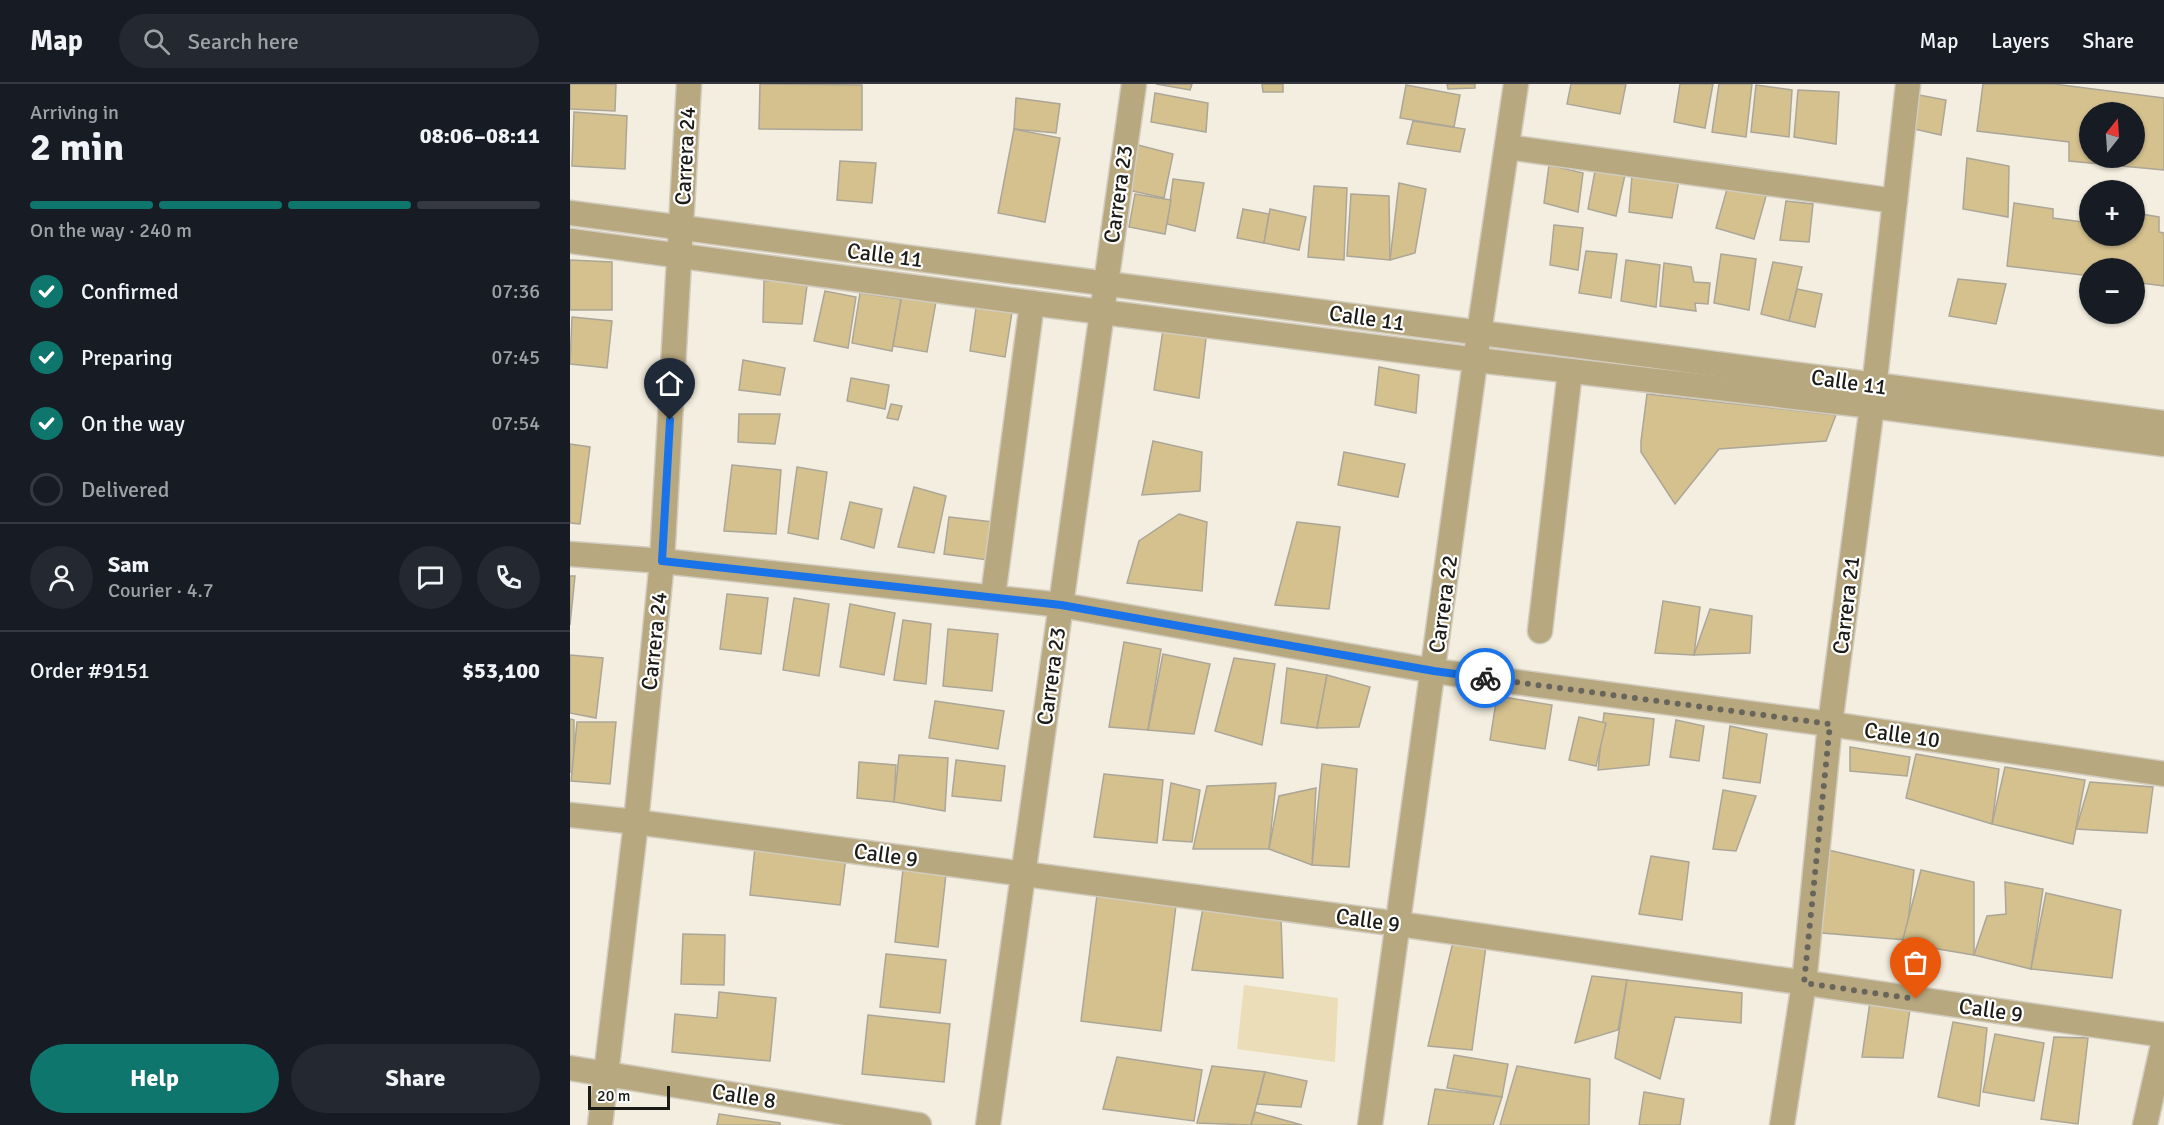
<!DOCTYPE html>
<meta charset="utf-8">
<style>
:root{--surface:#171b24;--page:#242831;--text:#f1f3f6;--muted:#9ea1a6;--line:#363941;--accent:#0f766e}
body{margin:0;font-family:Signika,sans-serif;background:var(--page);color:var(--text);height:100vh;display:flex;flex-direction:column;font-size:22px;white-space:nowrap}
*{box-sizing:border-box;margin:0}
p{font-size:20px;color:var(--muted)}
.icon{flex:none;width:33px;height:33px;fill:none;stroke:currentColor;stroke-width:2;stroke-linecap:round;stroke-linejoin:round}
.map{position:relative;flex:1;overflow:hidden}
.panel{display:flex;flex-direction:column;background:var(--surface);width:570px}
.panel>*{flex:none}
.needle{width:39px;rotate:17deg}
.controls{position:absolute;left:1509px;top:18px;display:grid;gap:12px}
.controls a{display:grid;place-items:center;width:66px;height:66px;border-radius:50%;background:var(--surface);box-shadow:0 2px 4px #0004;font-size:30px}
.scale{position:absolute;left:18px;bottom:15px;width:82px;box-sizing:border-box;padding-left:6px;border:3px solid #1d1b16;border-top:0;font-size:16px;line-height:21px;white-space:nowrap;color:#1d1b16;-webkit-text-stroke:4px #fff;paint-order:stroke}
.pin{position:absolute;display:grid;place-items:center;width:51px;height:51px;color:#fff;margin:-62px -26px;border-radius:50% 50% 50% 0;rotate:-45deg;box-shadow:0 0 6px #0007}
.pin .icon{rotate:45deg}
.courier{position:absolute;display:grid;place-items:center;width:60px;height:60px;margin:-30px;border:4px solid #1a73e8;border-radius:50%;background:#fff;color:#222;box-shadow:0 2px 8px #0007}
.overview em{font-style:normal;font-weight:700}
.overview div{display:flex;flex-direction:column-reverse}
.overview{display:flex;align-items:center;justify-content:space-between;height:102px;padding:0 30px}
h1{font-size:39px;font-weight:700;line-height:45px}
.bar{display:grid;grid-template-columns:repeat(4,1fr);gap:9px 6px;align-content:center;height:72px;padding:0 30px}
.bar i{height:8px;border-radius:4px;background:var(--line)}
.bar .on{background:var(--accent)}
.bar p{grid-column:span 4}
.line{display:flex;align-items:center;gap:15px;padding:0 30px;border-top:2px solid var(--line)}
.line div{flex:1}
.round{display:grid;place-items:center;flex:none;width:63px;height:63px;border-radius:32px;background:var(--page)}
ol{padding:0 30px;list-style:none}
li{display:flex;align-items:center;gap:18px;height:66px}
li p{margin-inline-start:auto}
li .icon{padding:6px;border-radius:50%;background:var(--accent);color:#fff;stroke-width:4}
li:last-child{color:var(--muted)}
li i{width:33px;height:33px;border:3px solid var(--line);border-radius:50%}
.action{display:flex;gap:12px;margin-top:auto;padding:12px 30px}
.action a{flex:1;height:69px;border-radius:36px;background:var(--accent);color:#fff;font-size:24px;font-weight:700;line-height:69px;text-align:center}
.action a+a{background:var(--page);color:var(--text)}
header{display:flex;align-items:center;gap:36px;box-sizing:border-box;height:84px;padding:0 30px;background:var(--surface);border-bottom:2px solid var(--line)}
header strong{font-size:28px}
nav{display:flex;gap:33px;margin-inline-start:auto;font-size:21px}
.search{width:420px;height:54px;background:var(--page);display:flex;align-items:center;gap:15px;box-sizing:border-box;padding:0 21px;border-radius:33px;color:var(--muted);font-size:22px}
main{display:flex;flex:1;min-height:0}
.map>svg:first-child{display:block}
.grass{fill:#ebddb7}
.building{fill:#d4c18e;stroke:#aca698;stroke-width:1.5;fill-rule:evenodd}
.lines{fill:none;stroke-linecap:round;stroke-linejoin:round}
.street-casing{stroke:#d1ccbf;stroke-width:27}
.street{stroke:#b8a87f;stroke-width:24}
.done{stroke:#68655c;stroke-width:6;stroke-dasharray:0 10.8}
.route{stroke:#1a73e8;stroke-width:8}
.labels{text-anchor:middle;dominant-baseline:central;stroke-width:4.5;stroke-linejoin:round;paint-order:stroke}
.street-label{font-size:22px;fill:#1d1b16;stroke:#fff}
</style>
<header>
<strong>Map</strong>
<div class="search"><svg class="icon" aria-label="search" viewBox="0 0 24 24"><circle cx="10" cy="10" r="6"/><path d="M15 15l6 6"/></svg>Search here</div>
<nav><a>Map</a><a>Layers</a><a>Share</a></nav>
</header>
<main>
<section class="panel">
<div class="overview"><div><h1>2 min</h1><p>Arriving in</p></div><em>08:06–08:11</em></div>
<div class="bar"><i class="on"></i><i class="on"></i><i class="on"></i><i></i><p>On the way · 240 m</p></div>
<ol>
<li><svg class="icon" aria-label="check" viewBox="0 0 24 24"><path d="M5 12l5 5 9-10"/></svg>Confirmed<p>07:36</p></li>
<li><svg class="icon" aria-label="check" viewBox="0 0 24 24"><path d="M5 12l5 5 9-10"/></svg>Preparing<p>07:45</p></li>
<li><svg class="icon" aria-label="check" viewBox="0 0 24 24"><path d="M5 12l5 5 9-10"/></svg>On the way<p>07:54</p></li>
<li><i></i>Delivered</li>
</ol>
<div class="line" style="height:108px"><a class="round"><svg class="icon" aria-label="person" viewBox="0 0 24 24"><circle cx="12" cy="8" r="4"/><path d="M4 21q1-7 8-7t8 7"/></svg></a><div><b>Sam</b><p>Courier · 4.7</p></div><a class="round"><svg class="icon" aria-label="chat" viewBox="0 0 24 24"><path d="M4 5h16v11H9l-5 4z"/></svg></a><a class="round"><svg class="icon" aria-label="phone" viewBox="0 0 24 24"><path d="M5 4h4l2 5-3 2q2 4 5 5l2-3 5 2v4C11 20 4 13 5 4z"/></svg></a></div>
<div class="line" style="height:78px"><div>Order #9151</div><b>$53,100</b></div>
<div class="action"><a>Help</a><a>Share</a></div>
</section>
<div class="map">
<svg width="1594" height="1041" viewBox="0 0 1594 1041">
<rect width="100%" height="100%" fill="#f3eedf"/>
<path class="grass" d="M 674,901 L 768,914 L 765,978 L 667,965 Z"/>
<g class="building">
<path d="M 0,0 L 46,0 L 45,27 L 0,25 Z"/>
<path d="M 190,0 L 292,1 L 292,46 L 189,45 Z"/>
<path d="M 586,0 L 622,0 L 620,6 Z"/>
<path d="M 692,0 L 713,0 L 713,8 L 693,8 Z"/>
<path d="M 877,0 L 905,0 L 905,4 L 878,5 Z"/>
<path d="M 1001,0 L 1056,0 L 1050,30 L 997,20 Z"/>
<path d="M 1110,0 L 1143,0 L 1135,44 L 1104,38 Z"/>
<path d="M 1149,0 L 1182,0 L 1176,53 L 1142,48 Z"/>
<path d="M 1413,0 L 1484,0 L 1594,14 L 1594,86 L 1499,77 L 1499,58 L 1407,47 ZM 1520,28 L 1564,28 L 1564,74 L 1520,74 Z"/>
<path d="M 836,1 L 890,11 L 884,43 L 830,34 Z"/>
<path d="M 1186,1 L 1222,6 L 1219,53 L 1181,48 Z"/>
<path d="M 1228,6 L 1269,8 L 1266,60 L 1224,53 Z"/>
<path d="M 585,9 L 638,19 L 636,48 L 581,38 Z"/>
<path d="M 1349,11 L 1376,16 L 1371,51 L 1344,45 Z"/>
<path d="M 446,14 L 490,20 L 486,49 L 444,45 Z"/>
<path d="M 4,28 L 57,32 L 55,85 L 2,82 Z"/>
<path d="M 843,37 L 895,45 L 890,68 L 837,60 Z"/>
<path d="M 444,45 L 490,54 L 475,138 L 428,129 Z"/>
<path d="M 568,61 L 603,70 L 594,114 L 558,106 Z"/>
<path d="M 1397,74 L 1439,82 L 1438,133 L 1393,125 Z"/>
<path d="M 270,77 L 306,79 L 302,119 L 267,116 Z"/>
<path d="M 979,81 L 1013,89 L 1008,128 L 974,119 Z"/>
<path d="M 1025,87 L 1055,91 L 1046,132 L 1018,125 Z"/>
<path d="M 1062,91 L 1109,96 L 1102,134 L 1059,128 Z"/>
<path d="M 603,95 L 634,99 L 625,147 L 597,140 Z"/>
<path d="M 1159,98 L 1198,105 L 1184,155 L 1146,144 Z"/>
<path d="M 829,99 L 856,105 L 845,169 L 820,176 Z"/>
<path d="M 744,102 L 777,104 L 774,176 L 738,173 Z"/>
<path d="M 565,110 L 601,116 L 595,150 L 559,143 Z"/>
<path d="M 781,110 L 819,112 L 820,176 L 777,172 Z"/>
<path d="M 1216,117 L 1243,120 L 1239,158 L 1210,156 Z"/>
<path d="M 1444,119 L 1483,125 L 1483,134 L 1520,139 L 1520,152 L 1564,152 L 1564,129 L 1589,133 L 1589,148 L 1594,149 L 1594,202 L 1564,198 L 1564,184 L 1520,184 L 1520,192 L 1437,182 Z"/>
<path d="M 673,125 L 699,130 L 694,159 L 667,154 Z"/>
<path d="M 700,125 L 736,133 L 729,166 L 694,159 Z"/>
<path d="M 984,141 L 1013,144 L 1008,186 L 980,181 Z"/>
<path d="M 1016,167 L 1047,170 L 1041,214 L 1009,209 Z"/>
<path d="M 1151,170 L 1186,175 L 1179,226 L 1144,219 Z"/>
<path d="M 0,176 L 42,178 L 42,226 L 0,226 Z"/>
<path d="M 1056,176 L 1090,181 L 1086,223 L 1051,217 Z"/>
<path d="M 1203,178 L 1232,183 L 1219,237 L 1191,230 Z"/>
<path d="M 1094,179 L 1121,183 L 1124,198 L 1140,199 L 1138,220 L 1125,219 L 1126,227 L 1090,222 Z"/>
<path d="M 238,194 L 232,240 L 193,238 L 194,197 Z"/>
<path d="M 1388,195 L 1436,200 L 1426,240 L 1379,232 Z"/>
<path d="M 333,204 L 367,212 L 357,268 L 323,262 Z"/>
<path d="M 1227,205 L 1252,210 L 1245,243 L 1219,237 Z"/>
<path d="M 255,207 L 286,213 L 278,264 L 244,257 Z"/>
<path d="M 290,209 L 331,215 L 322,267 L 282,259 Z"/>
<path d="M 407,217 L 443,222 L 435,273 L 400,267 Z"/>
<path d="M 2,233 L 42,237 L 37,284 L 0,280 Z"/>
<path d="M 594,239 L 637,246 L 629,314 L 584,306 Z"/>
<path d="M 173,276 L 215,284 L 210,311 L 169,306 Z"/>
<path d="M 809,283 L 849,291 L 846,329 L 805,321 Z"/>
<path d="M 281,294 L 319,301 L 315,325 L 277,317 Z"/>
<path d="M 1077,310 L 1266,331 L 1256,357 L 1149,365 L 1105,420 L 1071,368 L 1071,357 Z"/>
<path d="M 321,320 L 332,322 L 328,336 L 317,334 Z"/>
<path d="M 169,330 L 210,330 L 205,360 L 168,358 Z"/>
<path d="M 583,357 L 632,368 L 630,407 L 572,411 Z"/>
<path d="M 0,360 L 20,363 L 10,440 L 0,439 Z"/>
<path d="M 774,368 L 835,380 L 828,413 L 768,401 Z"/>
<path d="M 162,381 L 211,386 L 206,450 L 154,447 Z"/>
<path d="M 227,383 L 257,388 L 248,455 L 218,449 Z"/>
<path d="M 344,403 L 376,412 L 364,469 L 328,463 Z"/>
<path d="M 280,418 L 312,425 L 304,464 L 271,455 Z"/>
<path d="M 609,430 L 637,438 L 632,507 L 557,499 L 569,457 Z"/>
<path d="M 379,433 L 423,438 L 418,476 L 374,470 Z"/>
<path d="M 727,438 L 770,443 L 759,525 L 705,521 Z"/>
<path d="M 0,492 L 5,492 L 0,541 Z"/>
<path d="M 157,510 L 198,514 L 191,570 L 150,565 Z"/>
<path d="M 224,514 L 259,520 L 249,592 L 213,586 Z"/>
<path d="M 1093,517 L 1130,523 L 1124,571 L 1085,569 Z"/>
<path d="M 280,520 L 325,529 L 314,591 L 270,583 Z"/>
<path d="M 1140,525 L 1182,532 L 1180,569 L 1124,571 Z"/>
<path d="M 333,536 L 361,540 L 356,600 L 324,596 Z"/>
<path d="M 378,545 L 428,550 L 422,607 L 373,602 Z"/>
<path d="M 554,558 L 591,565 L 578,646 L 539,643 Z"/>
<path d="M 593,570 L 640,580 L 624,650 L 578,646 Z"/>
<path d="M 0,571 L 33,574 L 26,634 L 0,629 Z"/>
<path d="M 664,574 L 705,580 L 692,661 L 645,647 Z"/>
<path d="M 717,584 L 757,591 L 747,644 L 711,639 Z"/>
<path d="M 757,591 L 800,603 L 789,643 L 747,644 Z"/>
<path d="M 927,612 L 982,621 L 975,665 L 920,656 Z"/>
<path d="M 365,617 L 434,627 L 428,665 L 359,654 Z"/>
<path d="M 1034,629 L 1084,635 L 1079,681 L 1028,686 Z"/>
<path d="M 1009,633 L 1036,639 L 1026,682 L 999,676 Z"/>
<path d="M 0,635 L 4,636 L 4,688 L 0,688 Z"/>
<path d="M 1106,636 L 1134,642 L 1129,677 L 1100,673 Z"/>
<path d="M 7,638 L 46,638 L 40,700 L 1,697 Z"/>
<path d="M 1160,642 L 1197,650 L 1190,699 L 1153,694 Z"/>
<path d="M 1280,663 L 1340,673 L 1337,692 L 1280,687 Z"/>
<path d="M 1346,670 L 1429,685 L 1422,740 L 1336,714 Z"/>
<path d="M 329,671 L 378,674 L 375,727 L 324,718 Z"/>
<path d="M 386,676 L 435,682 L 431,717 L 382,712 Z"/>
<path d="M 289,678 L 326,681 L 324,718 L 287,714 Z"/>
<path d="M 752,680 L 787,685 L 779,783 L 742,781 Z"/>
<path d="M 1435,683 L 1515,696 L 1503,760 L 1422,740 Z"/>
<path d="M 534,690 L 593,696 L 587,759 L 524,753 Z"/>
<path d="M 1520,698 L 1583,703 L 1577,749 L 1506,745 Z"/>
<path d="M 601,699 L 630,706 L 622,758 L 593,756 Z"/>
<path d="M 706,699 L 699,765 L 623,765 L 637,702 Z"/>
<path d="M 746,704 L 742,781 L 699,765 L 709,712 Z"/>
<path d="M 1153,706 L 1186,712 L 1166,767 L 1143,765 Z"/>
<path d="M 185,763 L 276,773 L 270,821 L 180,811 Z"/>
<path d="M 1250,764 L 1344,786 L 1336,856 L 1240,848 Z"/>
<path d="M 1081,772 L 1119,778 L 1112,836 L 1069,830 Z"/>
<path d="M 333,785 L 376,790 L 368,863 L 325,858 Z"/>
<path d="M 1351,786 L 1404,798 L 1404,871 L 1332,859 Z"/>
<path d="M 1435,798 L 1473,805 L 1461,885 L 1404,871 L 1417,832 L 1436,830 Z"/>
<path d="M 1476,809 L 1551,826 L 1542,894 L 1461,885 Z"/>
<path d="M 527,811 L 606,821 L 591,947 L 511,937 Z"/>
<path d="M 634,818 L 711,833 L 713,894 L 622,886 Z"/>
<path d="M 113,850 L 155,851 L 154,901 L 111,900 Z"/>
<path d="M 883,858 L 916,862 L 902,966 L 858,962 Z"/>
<path d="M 316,870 L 376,876 L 370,929 L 310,923 Z"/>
<path d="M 1022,892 L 1057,896 L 1048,946 L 1005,959 Z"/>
<path d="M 1057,896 L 1172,909 L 1171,939 L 1105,933 L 1090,995 L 1045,974 Z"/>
<path d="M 149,908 L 206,914 L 200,977 L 102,968 L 105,930 L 147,934 Z"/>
<path d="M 1300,918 L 1340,925 L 1333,974 L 1292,973 Z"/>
<path d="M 298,931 L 380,940 L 374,998 L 292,990 Z"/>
<path d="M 1383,938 L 1417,944 L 1409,1022 L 1368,1013 Z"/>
<path d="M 1425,950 L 1474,959 L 1464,1017 L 1413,1008 Z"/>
<path d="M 1484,953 L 1518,954 L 1508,1040 L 1471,1035 Z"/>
<path d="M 884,971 L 938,980 L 932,1013 L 877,1004 Z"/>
<path d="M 547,973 L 632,986 L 624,1037 L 533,1025 Z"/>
<path d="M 642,982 L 695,988 L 681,1041 L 627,1039 Z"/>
<path d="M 947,982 L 1020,995 L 1019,1041 L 930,1041 Z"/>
<path d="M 695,988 L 737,997 L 731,1023 L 687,1020 Z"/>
<path d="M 865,1005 L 932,1013 L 923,1041 L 858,1041 Z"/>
<path d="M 1074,1008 L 1114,1015 L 1110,1041 L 1069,1041 Z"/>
<path d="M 685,1028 L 732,1041 L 681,1041 Z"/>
<path d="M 149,1030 L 210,1039 L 210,1041 L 147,1041 Z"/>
</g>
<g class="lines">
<defs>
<g id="street">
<path d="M 937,63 L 1325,117"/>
<path d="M 0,129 L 1594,339"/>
<path d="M 0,157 L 462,219 L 907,276 L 1302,322 L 1594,360"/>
<path d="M 0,470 L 92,477 L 491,521 L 864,587 L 1260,640 L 1594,690"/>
<path d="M 423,512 L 462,219"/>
<path d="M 970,547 L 1000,287"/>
<path d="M 0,731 L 66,738 L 829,840 L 1594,951"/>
<path d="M 0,984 L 349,1041"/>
<path d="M 30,1041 L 66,738 L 92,477 L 119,0"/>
<path d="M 418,1041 L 564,0"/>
<path d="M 800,1041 L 909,249 L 946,0"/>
<path d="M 1212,1041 L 1234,899 L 1260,640 L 1302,322 L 1338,0"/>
<path d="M 1575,1041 L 1594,956"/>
</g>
</defs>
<use href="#street" class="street-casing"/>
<use href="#street" class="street"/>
</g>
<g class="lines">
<path class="done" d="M 915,594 L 1260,640 L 1234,899 L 1346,915"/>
<path class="route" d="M 100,336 L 92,477 L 491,521 L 864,587 L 915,594"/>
</g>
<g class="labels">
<g class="street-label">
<text transform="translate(115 72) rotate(-87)">Carrera 24</text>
<text transform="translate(548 110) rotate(-82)">Carrera 23</text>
<text transform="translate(315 171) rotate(7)">Calle 11</text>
<text transform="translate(797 234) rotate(8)">Calle 11</text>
<text transform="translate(1279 298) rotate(8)">Calle 11</text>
<text transform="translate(873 520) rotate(-82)">Carrera 22</text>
<text transform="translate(1276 521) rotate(-83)">Carrera 21</text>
<text transform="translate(84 557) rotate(-84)">Carrera 24</text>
<text transform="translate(481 592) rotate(-82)">Carrera 23</text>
<text transform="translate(1332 651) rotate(8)">Calle 10</text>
<text transform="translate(316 771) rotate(8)">Calle 9</text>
<text transform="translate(798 836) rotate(8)">Calle 9</text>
<text transform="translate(1421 926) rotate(8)">Calle 9</text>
<text transform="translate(174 1012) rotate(9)">Calle 8</text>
</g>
</g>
</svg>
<div class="controls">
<a><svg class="needle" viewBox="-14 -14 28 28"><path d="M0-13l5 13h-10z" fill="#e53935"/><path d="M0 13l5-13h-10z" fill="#9ea1a6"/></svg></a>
<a>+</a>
<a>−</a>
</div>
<div class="scale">20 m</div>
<div class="pin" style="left:1346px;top:915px;background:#ea580c"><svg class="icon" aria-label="bag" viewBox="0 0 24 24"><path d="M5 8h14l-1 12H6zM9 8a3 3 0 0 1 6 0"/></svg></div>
<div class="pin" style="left:100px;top:336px;background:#1f2937"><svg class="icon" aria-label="home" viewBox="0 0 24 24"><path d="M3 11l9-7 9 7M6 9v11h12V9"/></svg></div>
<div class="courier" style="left:915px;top:594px"><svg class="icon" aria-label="bike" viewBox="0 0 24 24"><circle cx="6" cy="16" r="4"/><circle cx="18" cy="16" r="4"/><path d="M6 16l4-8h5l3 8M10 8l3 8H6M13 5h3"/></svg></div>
</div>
</main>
